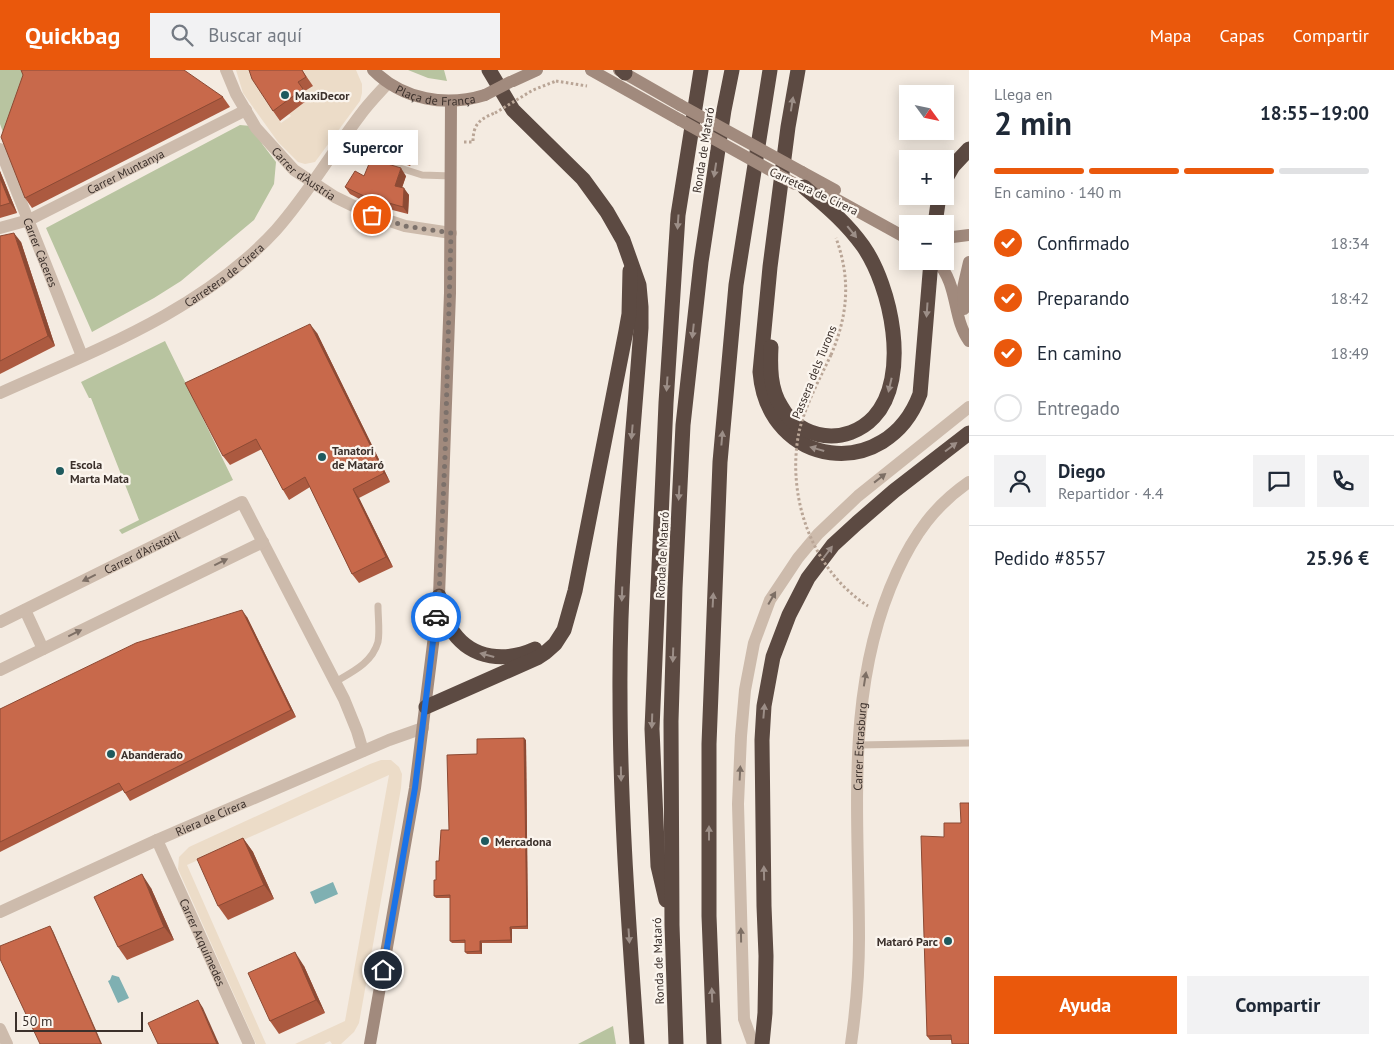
<!DOCTYPE html>
<html lang="es">
<meta charset="utf-8">
<style>
:root{--surface:#fff;--page:#f2f2f3;--text:#1f2937;--muted:#747a83;--line:#e0e1e3;--accent:#ea580c}
body{margin:0;font-family:"PT Sans",sans-serif;background:var(--page);color:var(--text);height:100vh;display:flex;flex-direction:column;font-size:19px;white-space:nowrap}
*{box-sizing:border-box;margin:0}
p{font-size:16px;color:var(--muted)}
.icon{flex:none;width:28px;height:28px;fill:none;stroke:currentColor;stroke-width:2;stroke-linecap:round;stroke-linejoin:round}
.map{position:relative;flex:1;overflow:hidden}
.details{display:flex;flex-direction:column;background:var(--surface);width:425px}
.details>*{flex:none}
.needle{width:32px;rotate:123deg}
.controls{position:absolute;left:899px;top:15px;display:grid;gap:10px}
.controls a{display:grid;place-items:center;width:55px;height:55px;border-radius:0px;background:var(--surface);box-shadow:0 2px 12px #0003;font-size:25px}
.scale{position:absolute;left:15px;bottom:12px;width:128px;box-sizing:border-box;padding-left:5px;border:2px solid #3b302b;border-top:0;font-size:14px;line-height:18px;white-space:nowrap;color:#3b302b;-webkit-text-stroke:4px #fbf5ee;paint-order:stroke}
.pin{position:absolute;display:grid;place-items:center;width:42px;height:42px;color:#fff;margin:-21px;border:2px solid #fff;border-radius:50%;box-shadow:0 1px 5px #0007}
.courier{position:absolute;display:grid;place-items:center;width:50px;height:50px;margin:-25px;border:4px solid #1a73e8;border-radius:50%;background:#fff;color:#222;box-shadow:0 1px 6px #0007}
.bubble{position:absolute;height:35px;border-radius:0px;background:var(--surface);box-shadow:0 2px 12px #0003;font-size:16px;font-weight:800;line-height:35px;text-align:center}
.overview em{font-style:normal;font-weight:800}
.overview div{display:flex;flex-direction:column-reverse}
.overview{display:flex;align-items:center;justify-content:space-between;height:85px;padding:0 25px}
h1{font-size:32px;font-weight:800;line-height:38px}
.bar{display:grid;grid-template-columns:repeat(4,1fr);gap:8px 5px;align-content:center;height:60px;padding:0 25px}
.bar i{height:6px;border-radius:4px;background:var(--line)}
.bar .selected{background:var(--accent)}
.bar p{grid-column:span 4}
.line{display:flex;align-items:center;gap:12px;padding:0 25px;border-top:1px solid var(--line)}
.line div{flex:1}
.round{display:grid;place-items:center;flex:none;width:52px;height:52px;border-radius:0px;background:var(--page)}
ol{padding:0 25px;list-style:none}
li{display:flex;align-items:center;gap:15px;height:55px}
li p{margin-inline-start:auto}
li .icon{padding:5px;border-radius:50%;background:var(--accent);color:#fff;stroke-width:4}
li:last-child{color:var(--muted)}
li i{width:28px;height:28px;border:2px solid var(--line);border-radius:50%}
.button{display:flex;gap:10px;margin-top:auto;padding:10px 25px}
.button a{flex:1;height:58px;border-radius:0px;background:var(--accent);color:#fff;font-size:20px;font-weight:800;line-height:58px;text-align:center}
.button a+a{background:var(--page);color:var(--text)}
header{display:flex;align-items:center;gap:30px;box-sizing:border-box;height:70px;padding:0 25px;background:var(--accent);color:#fff}
header strong{font-size:24px}
nav{display:flex;gap:28px;margin-inline-start:auto;font-size:18px}
.search{width:350px;height:45px;background:var(--page);display:flex;align-items:center;gap:12px;box-sizing:border-box;padding:0 18px;border-radius:0px;color:var(--muted);font-size:19px}
main{display:flex;flex:1;min-height:0}
.map>svg:first-child{display:block}
.green{fill:#b8c4a0}
.plaza{fill:#ecdcc8}
.water{fill:#7fb0b2}
.lines{fill:none;stroke-linecap:round;stroke-linejoin:round}
.path{stroke:#b9a596;stroke-width:3;stroke-dasharray:2.5 2.5;stroke-linecap:butt}
.lane{stroke:#cdbbac;stroke-width:7}
.street{stroke:#cdbbac;stroke-width:12}
.secondary{stroke:#a18a7d;stroke-width:12}
.highway{stroke:#5c4a42;stroke-width:15}
.path-bridge{stroke:#b9a596;stroke-width:3;stroke-dasharray:2.5 2.5;stroke-linecap:butt}
.secondary-bridge{stroke:#a18a7d;stroke-width:12}
.wall{fill:#ac5a40}
.shaded-wall{fill:#8c4a34}
.building{fill:#c8694b;stroke:#8c4a34}
.oneway{fill:#9c8e87}
.oneway2{fill:#7d6f65}
.done{stroke:#7c716b;stroke-width:5;stroke-dasharray:0 9}
.route{stroke:#1a73e8;stroke-width:6}
.poi-dot{fill:#1f5a5e;stroke:#fbf5ee;stroke-width:2}
.labels{text-anchor:middle;dominant-baseline:central;stroke-width:4.5;stroke-linejoin:round;paint-order:stroke}
.street-label{font-size:12px;fill:#3b302b;stroke:#fbf5ee}
.poi-label{font-size:12px;font-weight:bold;fill:#3b302b;stroke:#fbf5ee;text-anchor:start}
</style>
<header>
<strong>Quickbag</strong>
<div class="search"><svg class="icon" aria-label="search" viewBox="0 0 24 24"><circle cx="10" cy="10" r="6"/><path d="M15 15l6 6"/></svg>Buscar aquí</div>
<nav><a>Mapa</a><a>Capas</a><a>Compartir</a></nav>
</header>
<main>
<div class="map">
<svg width="969" height="974" viewBox="0 0 969 974">
<rect width="100%" height="100%" fill="#f4ebe1"/>
<g class="green">
<path d="M 0,0 L 25,0 L 8,76 L 0,54 Z"/>
<path d="M 408,0 L 444,0 L 447,11 L 428,8 Z"/>
<path d="M 240,55 L 251,56 L 263,75 L 276,92 L 274,114 L 254,150 L 181,211 L 154,228 L 92,262 L 46,158 Z"/>
<path d="M 165,271 L 233,410 L 122,464 L 119,460 L 139,450 L 91,328 L 89,328 L 81,312 Z"/>
<path d="M 613,956 L 616,974 L 578,974 Z"/>
</g>
<g class="plaza">
<path d="M 236,0 L 251,0 L 264,28 L 281,53 L 291,46 L 289,44 L 310,28 L 305,21 L 312,17 L 302,0 L 356,0 L 362,14 L 362,23 L 360,31 L 315,92 L 305,94 L 298,92 L 278,72 L 243,23 Z"/>
<path d="M 381,690 L 391,690 L 399,697 L 402,704 L 401,718 L 359,953 L 354,962 L 341,974 L 332,974 L 330,971 L 324,974 L 295,974 L 345,951 L 389,705 L 187,795 L 266,974 L 256,974 L 178,799 L 179,787 L 189,777 L 370,694 Z"/>
</g>
<g class="water">
<path d="M 333,812 L 338,824 L 315,834 L 310,822 Z"/>
<path d="M 112,905 L 119,907 L 129,928 L 118,933 L 108,911 L 110,910 Z"/>
</g>
<g class="lines">
<g class="path">
<path d="M 556,11 L 587,16"/>
<path d="M 464,72 L 473,72 C 473,55 479,49 495,43"/>
<path d="M 831,285 C 848,245 851,209 836,168"/>
</g>
<g class="lane">
<path d="M 343,70 L 372,89 L 422,105 L 452,106"/>
<path d="M 335,612 C 352,602 372,593 378,572 C 380,562 378,547 378,536"/>
<path d="M 858,675 L 969,673"/>
</g>
<g class="street">
<path id="s1" d="M 226,0 L 236,24 L 256,58 L 294,100 L 335,127 L 372,145 L 405,156 L 451,163"/>
<path id="s2" d="M 0,79 L 82,286"/>
<path id="s3" d="M 0,158 L 29,150 L 246,40"/>
<path id="s4" d="M 0,323 C 96,280 203,240 276,160 C 308,124 332,82 361,44 C 369,33 379,23 388,13"/>
<path d="M 25,540 L 43,579"/>
<path id="s5" d="M 0,552 L 242,432 L 344,629 L 357,661 L 363,681"/>
<path d="M 0,600 L 263,472"/>
<path id="s6" d="M 157,770 L 249,974"/>
<path id="s7" d="M 0,842 L 157,770 L 389,670 L 423,658"/>
<path d="M 0,959 L 7,974"/>
<path d="M 753,974 L 744,949 L 738,734 L 741,666 L 745,620 L 754,573 L 770,530 L 798,488 L 818,464 L 858,426 L 969,337"/>
<path id="s8" d="M 851,974 C 856,939 859,904 859,868 C 859,746 844,617 897,502 C 914,465 934,436 969,412"/>
</g>
<g class="secondary">
<path id="s9" d="M 373,0 C 403,30 446,37 485,25"/>
<path d="M 591,0 L 680,50"/>
<path d="M 619,0 L 680,35"/>
<path d="M 513,11 L 537,0"/>
<path d="M 802,102 L 835,120"/>
<path d="M 807,118 L 816,120 L 832,127 L 908,169"/>
<path d="M 945,168 L 969,165"/>
<path d="M 937,191 C 959,216 952,247 969,271"/>
<path d="M 964,239 L 963,218 L 969,192"/>
<path d="M 370,974 L 415,718 L 439,526 L 450,223 L 451,32"/>
</g>
<g class="highway">
<path d="M 489,0 L 513,40 L 583,109 L 607,142 L 623,170 L 639,215 L 641,237 L 641,258 C 632,380 619,501 620,623 C 620,741 629,857 637,974"/>
<path d="M 622,0 L 625,3"/>
<path d="M 798,0 L 788,57 L 770,197 L 760,302 C 768,399 887,413 920,324 L 931,191"/>
<path d="M 945,110 L 953,96 L 969,79"/>
<path d="M 935,154 L 939,126"/>
<path d="M 771,277 C 770,297 770,319 781,336 C 800,371 847,376 874,347 C 911,307 891,216 863,176 C 846,152 825,135 804,117"/>
<path d="M 439,526 C 443,538 446,552 453,562 C 473,590 506,592 535,579"/>
<path d="M 426,637 L 537,588 L 546,582 L 555,574 L 564,560 L 575,521 L 626,261 L 629,244 L 630,201"/>
<path d="M 666,830 L 658,796 L 652,659 L 666,333 L 678,145 L 701,0"/>
<path d="M 676,974 L 672,855 L 671,651 L 675,518 L 683,355 L 701,192 L 724,40 L 732,0"/>
<path d="M 714,974 L 709,846 L 709,674 L 720,392 L 736,215 L 770,0"/>
<path d="M 762,974 L 765,943 L 766,886 L 764,836 L 762,670 L 764,636 L 773,587 L 789,545 L 808,508 L 833,475 L 857,453 L 894,421 L 969,363"/>
</g>
<g class="path-bridge">
<path d="M 495,43 L 533,20 L 556,11"/>
<path d="M 831,285 C 819,310 805,336 799,362 C 786,427 812,500 868,536"/>
</g>
<g class="secondary-bridge">
<path d="M 485,25 L 510,12"/>
<path d="M 680,35 L 802,102"/>
<path d="M 680,50 L 795,114"/>
</g>
</g>
<g class="wall">
<path d="M 249,0 L 302,0 L 313,16 L 305,21 L 310,28 L 280,51 L 273,41 Z"/>
<path d="M 23,5 L 223,27 L 230,37 L 32,138 L 25,128 Z"/>
<path d="M 374,78 L 416,79 L 410,96 L 379,86 Z"/>
<path d="M 0,101 L 17,143 L 0,148 Z"/>
<path d="M 364,106 L 406,106 L 402,118 L 409,125 L 408,144 L 369,134 L 350,124 L 345,117 Z"/>
<path d="M 0,166 L 21,172 L 55,276 L 0,304 Z"/>
<path d="M 317,263 L 390,412 L 359,428 L 393,497 L 359,513 L 352,504 L 310,417 L 289,430 L 283,420 L 262,379 L 230,395 L 223,386 Z"/>
<path d="M 247,547 L 296,647 L 130,731 L 123,720 L 0,782 L 0,639 Z"/>
<path d="M 526,670 L 528,859 L 512,859 L 512,873 L 482,873 L 482,884 L 467,884 L 465,882 L 465,873 L 452,873 L 450,871 L 450,828 L 436,828 L 434,826 L 439,791 L 449,760 L 477,684 Z"/>
<path d="M 961,753 L 951,970 L 930,970 L 927,966 L 944,767 Z"/>
<path d="M 243,768 L 253,782 L 274,829 L 228,850 L 218,836 Z"/>
<path d="M 151,818 L 174,870 L 127,890 L 118,877 Z"/>
<path d="M 304,896 L 325,943 L 279,964 L 270,951 Z"/>
</g>
<g class="shaded-wall">
<path d="M 411,72 L 416,79 L 410,96 L 405,88 Z"/>
<path d="M 401,98 L 406,106 L 400,123 L 395,116 Z"/>
<path d="M 0,101 L 17,143 L 10,133 L 0,108 Z"/>
<path d="M 404,118 L 409,125 L 408,144 L 403,137 Z"/>
<path d="M 14,163 L 21,172 L 55,276 L 48,266 Z"/>
<path d="M 310,254 L 317,263 L 390,412 L 384,403 Z"/>
<path d="M 353,419 L 359,428 L 393,497 L 386,487 Z"/>
<path d="M 242,540 L 247,547 L 296,647 L 291,640 Z"/>
<path d="M 524,668 L 526,670 L 528,859 L 527,856 Z"/>
<path d="M 243,768 L 253,782 L 274,829 L 264,815 Z"/>
<path d="M 142,804 L 151,818 L 174,870 L 164,857 Z"/>
<path d="M 50,856 L 53,861 L 102,974 L 101,974 Z"/>
<path d="M 510,857 L 512,859 L 512,873 L 511,870 Z"/>
<path d="M 480,871 L 482,873 L 482,884 L 480,881 Z"/>
<path d="M 295,882 L 304,896 L 325,943 L 316,930 Z"/>
<path d="M 198,930 L 203,938 L 219,974 L 217,974 Z"/>
</g>
<g class="building">
<path d="M 21,0 L 184,0 L 223,27 L 25,128 L 1,67 L 23,5 Z"/>
<path d="M 249,0 L 302,0 L 306,7 L 298,12 L 303,19 L 273,41 L 252,9 Z"/>
<path d="M 380,61 L 411,72 L 405,88 L 374,78 Z"/>
<path d="M 371,89 L 401,98 L 395,116 L 404,118 L 403,137 L 364,126 L 345,117 L 355,101 L 364,106 Z"/>
<path d="M 0,108 L 10,133 L 0,136 Z"/>
<path d="M 14,163 L 48,266 L 0,291 L 0,166 Z"/>
<path d="M 310,254 L 384,403 L 353,419 L 386,487 L 352,504 L 305,407 L 283,420 L 256,369 L 223,386 L 185,313 Z"/>
<path d="M 242,540 L 291,640 L 125,723 L 119,713 L 0,772 L 0,639 L 136,573 Z"/>
<path d="M 524,668 L 527,856 L 510,857 L 511,870 L 480,871 L 480,881 L 465,882 L 465,870 L 450,871 L 450,825 L 434,826 L 434,810 L 436,810 L 436,791 L 439,791 L 441,760 L 449,760 L 447,685 L 477,684 L 477,669 Z"/>
<path d="M 960,733 L 969,733 L 969,974 L 952,974 L 951,965 L 927,966 L 921,766 L 944,767 L 944,753 L 961,753 Z"/>
<path d="M 243,768 L 264,815 L 218,836 L 197,789 Z"/>
<path d="M 142,804 L 164,857 L 118,877 L 94,827 Z"/>
<path d="M 50,856 L 101,974 L 40,974 L 0,889 L 0,876 Z"/>
<path d="M 295,882 L 316,930 L 270,951 L 248,903 Z"/>
<path d="M 198,930 L 217,974 L 158,974 L 148,953 Z"/>
</g>
<defs><path id="oneway-solid" d="M-6-.8H1V-3.2L6.5 0L1 3.2V.8H-6Z" transform="scale(1.25)"/></defs>
<g class="oneway">
<use href="#oneway-solid" transform="translate(792 34) rotate(-81)"/>
<use href="#oneway-solid" transform="translate(715 100) rotate(99)"/>
<use href="#oneway-solid" transform="translate(678 152) rotate(94)"/>
<use href="#oneway-solid" transform="translate(852 162) rotate(51)"/>
<use href="#oneway-solid" transform="translate(927 240) rotate(94)"/>
<use href="#oneway-solid" transform="translate(693 261) rotate(96)"/>
<use href="#oneway-solid" transform="translate(667 314) rotate(94)"/>
<use href="#oneway-solid" transform="translate(890 315) rotate(103)"/>
<use href="#oneway-solid" transform="translate(632 362) rotate(95)"/>
<use href="#oneway-solid" transform="translate(722 368) rotate(-85)"/>
<use href="#oneway-solid" transform="translate(951 377) rotate(-37)"/>
<use href="#oneway-solid" transform="translate(817 379) rotate(-164)"/>
<use href="#oneway-solid" transform="translate(679 423) rotate(93)"/>
<use href="#oneway-solid" transform="translate(828 482) rotate(-53)"/>
<use href="#oneway-solid" transform="translate(622 524) rotate(92)"/>
<use href="#oneway-solid" transform="translate(713 530) rotate(-87)"/>
<use href="#oneway-solid" transform="translate(487 585) rotate(-165)"/>
<use href="#oneway-solid" transform="translate(673 585) rotate(92)"/>
<use href="#oneway-solid" transform="translate(764 641) rotate(-85)"/>
<use href="#oneway-solid" transform="translate(652 651) rotate(92)"/>
<use href="#oneway-solid" transform="translate(621 704) rotate(89)"/>
<use href="#oneway-solid" transform="translate(709 763) rotate(-90)"/>
<use href="#oneway-solid" transform="translate(764 803) rotate(-91)"/>
<use href="#oneway-solid" transform="translate(629 866) rotate(86)"/>
<use href="#oneway-solid" transform="translate(712 925) rotate(-92)"/>
</g>
<g class="oneway2">
<use href="#oneway-solid" transform="translate(880 408) rotate(-38)"/>
<use href="#oneway-solid" transform="translate(221 492) rotate(-26)"/>
<use href="#oneway-solid" transform="translate(89 508) rotate(154)"/>
<use href="#oneway-solid" transform="translate(772 528) rotate(-60)"/>
<use href="#oneway-solid" transform="translate(75 563) rotate(-26)"/>
<use href="#oneway-solid" transform="translate(865 609) rotate(-81)"/>
<use href="#oneway-solid" transform="translate(740 703) rotate(-87)"/>
<use href="#oneway-solid" transform="translate(741 865) rotate(-91)"/>
</g>
<g class="lines">
<path class="done" d="M 372,145 L 405,156 L 451,163 L 445,386 L 439,526 L 436,547"/>
<path class="route" d="M 383,900 L 415,718 L 436,547"/>
</g>
<g class="poi-dot">
<circle cx="285" cy="25" r="5"/>
<circle cx="322" cy="387" r="5"/>
<circle cx="60" cy="401" r="5"/>
<circle cx="111" cy="684" r="5"/>
<circle cx="485" cy="771" r="5"/>
<circle cx="948" cy="871" r="5"/>
</g>
<g class="labels">
<g class="street-label">
<text stroke="none"><textPath href="#s9" startOffset="70">Plaça de França</textPath></text>
<text transform="translate(703 80) rotate(-81)">Ronda de Mataró</text>
<text stroke="none"><textPath href="#s3" startOffset="138">Carrer Muntanya</textPath></text>
<text stroke="none"><textPath href="#s1" startOffset="132">Carrer d'Àustria</textPath></text>
<text transform="translate(814 121) rotate(25)">Carretera de Cirera</text>
<text stroke="none"><textPath href="#s2" startOffset="111">Carrer Càceres</textPath></text>
<text stroke="none"><textPath href="#s4" startOffset="254">Carretera de Cirera</textPath></text>
<text transform="translate(814 302) rotate(-68)">Passera dels Turons</text>
<text stroke="none"><textPath href="#s5" startOffset="158">Carrer d'Aristòtil</textPath></text>
<text transform="translate(662 485) rotate(-87)">Ronda de Mataró</text>
<text stroke="none"><textPath href="#s8" startOffset="298">Carrer Estrasburg</textPath></text>
<text stroke="none"><textPath href="#s7" startOffset="231">Riera de Cirera</textPath></text>
<text stroke="none"><textPath href="#s6" startOffset="112">Carrer Arquímedes</textPath></text>
<text transform="translate(658 891) rotate(-92)">Ronda de Mataró</text>
</g>
<g class="poi-label">
<text x="295" y="25">MaxiDecor</text>
<text x="332" y="380">Tanatori<tspan x="332" dy="14">de Mataró</tspan></text>
<text x="70" y="394">Escola<tspan x="70" dy="14">Marta Mata</tspan></text>
<text x="121" y="684">Abanderado</text>
<text x="495" y="771">Mercadona</text>
<text x="938" y="871" text-anchor="end">Mataró Parc</text>
</g>
</g>
</svg>
<div class="controls">
<a><svg class="needle" viewBox="-14 -14 28 28"><path d="M0-13l5 13h-10z" fill="#e53935"/><path d="M0 13l5-13h-10z" fill="#747a83"/></svg></a>
<a>+</a>
<a>−</a>
</div>
<div class="scale">50 m</div>
<div class="pin" style="left:372px;top:145px;background:#ea580c"><svg class="icon" aria-label="bag" viewBox="0 0 24 24"><path d="M5 8h14l-1 12H6zM9 8a3 3 0 0 1 6 0"/></svg></div>
<div class="pin" style="left:383px;top:900px;background:#1f2937"><svg class="icon" aria-label="home" viewBox="0 0 24 24"><path d="M3 11l9-7 9 7M6 9v11h12V9"/></svg></div>
<div class="courier" style="left:436px;top:547px"><svg class="icon" aria-label="car" viewBox="0 0 24 24"><path d="M5 17H2v-5l4-1 3-4h7l3 4 3 1v5h-3M9 17h6M6 11h13"/><circle cx="7" cy="17" r="2"/><circle cx="17" cy="17" r="2"/></svg></div>
<div class="bubble" style="left:328px;top:60px;width:90px">Supercor</div>
</div>
<section class="details">
<div class="overview"><div><h1>2 min</h1><p>Llega en</p></div><em>18:55–19:00</em></div>
<div class="bar"><i class="selected"></i><i class="selected"></i><i class="selected"></i><i></i><p>En camino · 140 m</p></div>
<ol>
<li><svg class="icon" aria-label="check" viewBox="0 0 24 24"><path d="M5 12l5 5 9-10"/></svg>Confirmado<p>18:34</p></li>
<li><svg class="icon" aria-label="check" viewBox="0 0 24 24"><path d="M5 12l5 5 9-10"/></svg>Preparando<p>18:42</p></li>
<li><svg class="icon" aria-label="check" viewBox="0 0 24 24"><path d="M5 12l5 5 9-10"/></svg>En camino<p>18:49</p></li>
<li><i></i>Entregado</li>
</ol>
<div class="line" style="height:90px"><a class="round"><svg class="icon" aria-label="person" viewBox="0 0 24 24"><circle cx="12" cy="8" r="4"/><path d="M4 21q1-7 8-7t8 7"/></svg></a><div><b>Diego</b><p>Repartidor · 4.4</p></div><a class="round"><svg class="icon" aria-label="chat" viewBox="0 0 24 24"><path d="M4 5h16v11H9l-5 4z"/></svg></a><a class="round"><svg class="icon" aria-label="phone" viewBox="0 0 24 24"><path d="M5 4h4l2 5-3 2q2 4 5 5l2-3 5 2v4C11 20 4 13 5 4z"/></svg></a></div>
<div class="line" style="height:65px"><div>Pedido #8557</div><b>25.96 €</b></div>
<div class="button"><a>Ayuda</a><a>Compartir</a></div>
</section>
</main>
